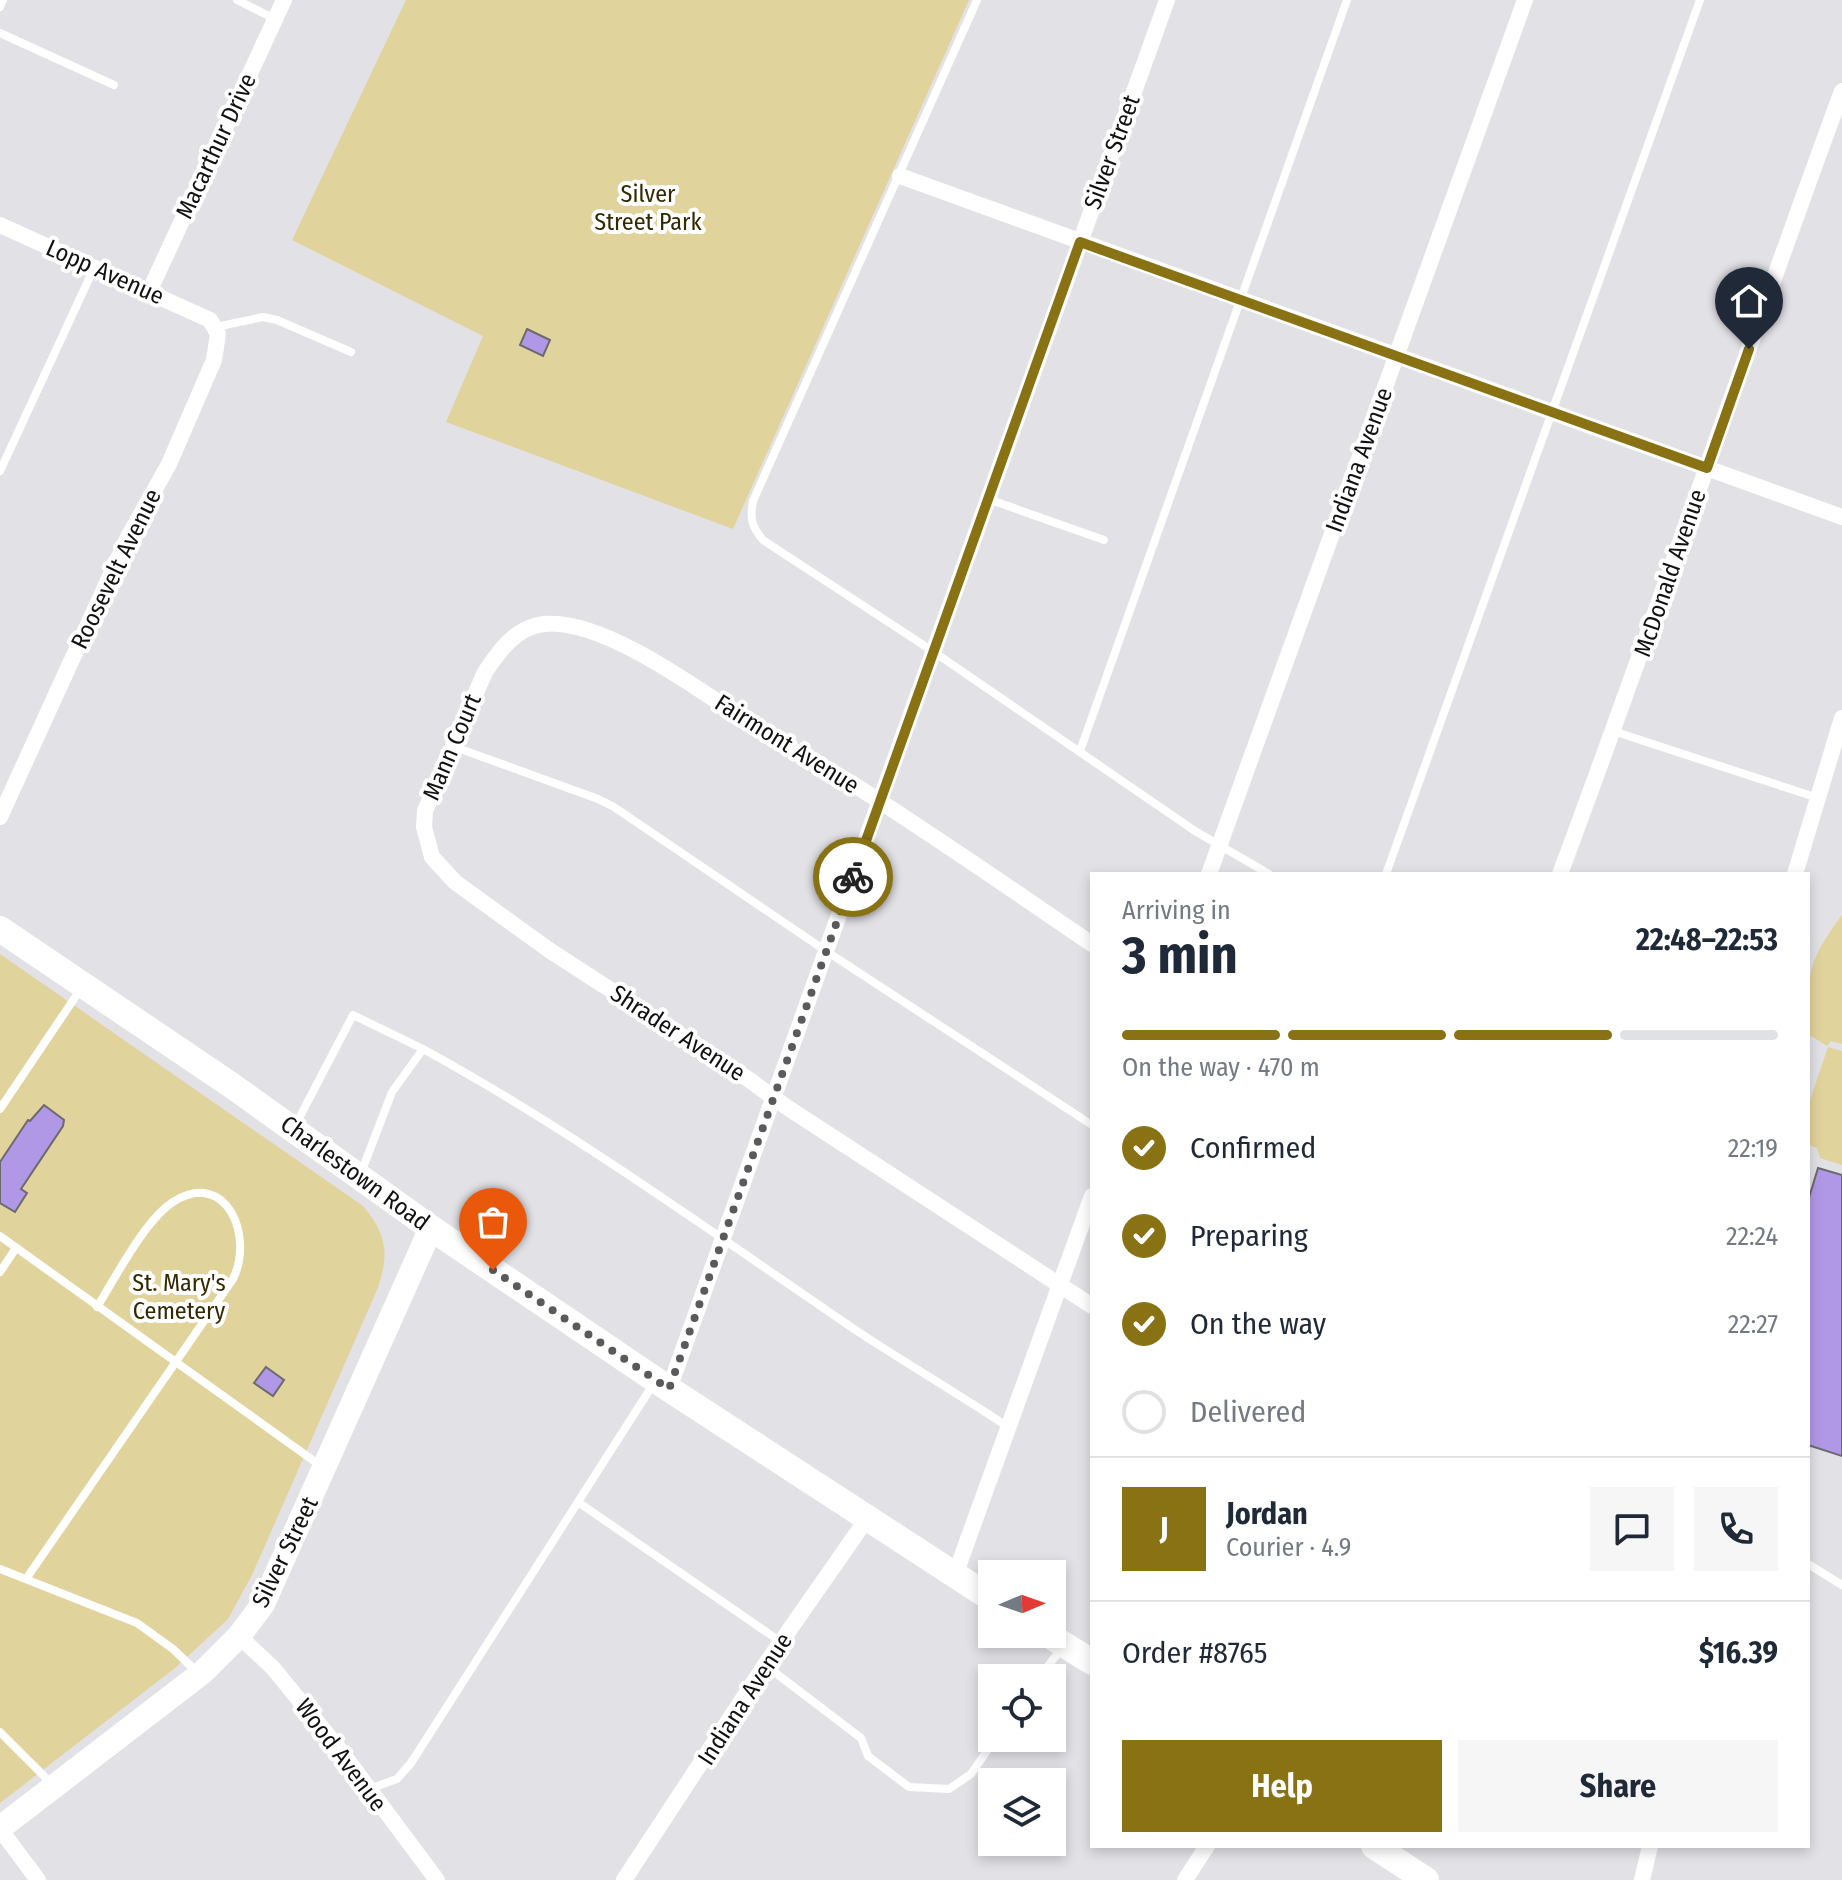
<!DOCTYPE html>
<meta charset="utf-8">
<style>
:root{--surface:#fff;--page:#f6f6f7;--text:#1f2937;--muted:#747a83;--line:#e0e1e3;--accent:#887214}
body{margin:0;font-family:"Fira Sans Condensed",sans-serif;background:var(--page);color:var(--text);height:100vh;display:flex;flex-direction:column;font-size:30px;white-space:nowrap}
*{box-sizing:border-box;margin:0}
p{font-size:26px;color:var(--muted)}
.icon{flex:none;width:44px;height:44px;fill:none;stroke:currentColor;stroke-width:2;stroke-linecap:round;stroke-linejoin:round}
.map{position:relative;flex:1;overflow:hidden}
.drawer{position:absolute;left:1090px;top:872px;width:720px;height:976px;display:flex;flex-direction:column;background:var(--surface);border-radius:0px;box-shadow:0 4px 12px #0003}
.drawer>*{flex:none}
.needle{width:52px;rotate:88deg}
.fabs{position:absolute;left:978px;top:1560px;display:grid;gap:16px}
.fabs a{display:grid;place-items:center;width:88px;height:88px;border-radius:0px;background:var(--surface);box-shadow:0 4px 12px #0003;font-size:40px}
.pin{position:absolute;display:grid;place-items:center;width:68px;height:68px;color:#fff;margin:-82px -34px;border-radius:50% 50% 50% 0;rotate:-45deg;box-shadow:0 0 8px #0007}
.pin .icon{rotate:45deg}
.courier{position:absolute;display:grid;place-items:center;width:80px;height:80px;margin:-40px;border:6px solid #887214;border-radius:50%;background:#fff;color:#222;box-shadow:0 2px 10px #0007}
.overview em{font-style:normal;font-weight:700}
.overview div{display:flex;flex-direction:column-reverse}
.overview{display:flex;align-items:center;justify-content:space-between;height:136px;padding:0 32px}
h1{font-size:52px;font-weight:700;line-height:60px}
.bar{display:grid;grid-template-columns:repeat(4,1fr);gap:12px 8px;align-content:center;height:96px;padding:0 32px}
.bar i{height:10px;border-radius:6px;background:var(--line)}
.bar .selected{background:var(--accent)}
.bar p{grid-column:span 4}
.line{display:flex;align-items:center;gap:20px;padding:0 32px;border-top:2px solid var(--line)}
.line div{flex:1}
.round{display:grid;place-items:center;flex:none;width:84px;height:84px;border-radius:0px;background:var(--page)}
ol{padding:0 32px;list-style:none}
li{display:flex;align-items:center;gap:24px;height:88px}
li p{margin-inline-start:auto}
li .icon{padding:8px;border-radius:50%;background:var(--accent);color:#fff;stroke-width:4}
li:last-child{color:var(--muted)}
li i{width:44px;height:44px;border:4px solid var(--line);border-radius:50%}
.button{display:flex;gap:16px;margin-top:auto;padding:16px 32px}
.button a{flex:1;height:92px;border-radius:0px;background:var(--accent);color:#fff;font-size:32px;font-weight:700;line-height:92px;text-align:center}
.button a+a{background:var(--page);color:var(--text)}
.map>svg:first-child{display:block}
.green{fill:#e1d39c}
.building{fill:#b198e6;stroke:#6b6a6d;stroke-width:2}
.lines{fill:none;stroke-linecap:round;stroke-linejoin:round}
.service{stroke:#fff;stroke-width:8}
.minor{stroke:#fff;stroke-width:16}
.secondary{stroke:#fff;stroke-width:24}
.primary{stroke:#fff;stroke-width:26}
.done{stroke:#5a5a5c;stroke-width:8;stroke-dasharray:0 14.4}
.route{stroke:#887214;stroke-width:10}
.labels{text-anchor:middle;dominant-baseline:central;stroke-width:8;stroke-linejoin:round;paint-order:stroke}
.street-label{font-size:24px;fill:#111112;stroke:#fff}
.park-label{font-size:24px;fill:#332901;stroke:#fff}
</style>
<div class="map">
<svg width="1842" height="1880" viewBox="0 0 1842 1880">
<rect width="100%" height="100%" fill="#e2e1e5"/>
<g class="green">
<path d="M 406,0 L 969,0 L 733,529 L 446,422 L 483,336 L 292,240 Z"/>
<path d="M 1842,915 L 1842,1044 L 1831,1041 L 1827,1046 L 1808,1034 C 1808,975 1805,965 1842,915 Z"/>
<path d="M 0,954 L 363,1206 C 390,1237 389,1261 374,1297 L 252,1575 L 228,1619 L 175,1668 L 0,1803 Z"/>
<path d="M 1828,1047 L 1842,1051 L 1842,1165 L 1820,1158 L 1817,1148 L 1808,1145 L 1808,1106 Z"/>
</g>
<g class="building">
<path d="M 527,329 L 550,340 L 543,356 L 520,345 Z"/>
<path d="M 44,1105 L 64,1120 L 63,1126 L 21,1189 L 27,1193 L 15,1212 L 0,1203 L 0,1162 L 28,1120 L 30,1121 Z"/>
<path d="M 1818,1168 L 1842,1175 L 1842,1456 L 1808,1445 L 1808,1201 Z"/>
<path d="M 266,1367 L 284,1380 L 273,1396 L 254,1383 Z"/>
</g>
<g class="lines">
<g class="service">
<path d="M 237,0 L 275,19"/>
<path d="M 977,0 L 753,501 C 750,518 751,526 763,540 L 934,652 L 1195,831 L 1269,874"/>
<path d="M 0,7 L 3,0"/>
<path d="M 0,33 L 114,85"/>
<path d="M 216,327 L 263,317 L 277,320 L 351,352"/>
<path d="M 0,471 L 94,268"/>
<path d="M 988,499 L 1104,540"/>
<path d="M 1613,731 L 1818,798"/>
<path d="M 452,746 L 598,799 L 614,807 L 826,951 L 1092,1125"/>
<path d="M 1080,751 L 1347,0"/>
<path d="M 1386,874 L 1700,0"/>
<path d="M 0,1109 L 80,990"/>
<path d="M 295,1126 L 353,1015 L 423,1049"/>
<path d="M 361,1173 L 392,1092 L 423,1049 C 575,1132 717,1236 860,1333 C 909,1365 960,1395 1008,1427"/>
<path d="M 0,1236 L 321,1466"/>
<path d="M 0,1272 L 16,1248"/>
<path d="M 578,1502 L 781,1642"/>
<path d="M 1808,1564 L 1842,1585"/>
<path d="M 0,1569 L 137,1623 L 173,1649 L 199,1674"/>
<path d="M 26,1579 L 233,1279 C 254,1237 227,1168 173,1202 C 144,1221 116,1277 97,1307"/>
<path d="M 765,1665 L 861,1738 L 868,1756 L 909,1787 L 949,1789 L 971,1774 L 996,1738"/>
<path d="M 1039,1678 L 1061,1649"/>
<path d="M 0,1732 L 53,1785"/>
<path d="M 369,1789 L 397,1779 L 411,1763 L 654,1383"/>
</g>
<g class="minor">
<path d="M 900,176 L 1842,517"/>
<path d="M 0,225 L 210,320 L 218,334 L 214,360 L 169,464 L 127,539 L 0,817"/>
<path d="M 149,292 L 284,0"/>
<path d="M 1209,874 L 1525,0"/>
<path d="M 1560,874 C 1657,614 1746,351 1842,91"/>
<path d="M 1795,874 L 1842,718"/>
<path d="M 1092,944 C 1015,892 938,838 859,788 C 834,772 806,758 780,743 C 724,709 610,617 544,624 C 516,627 500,650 485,672 L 425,811 L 424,827 L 432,857 L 455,882 L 549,950 L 751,1081 L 785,1106 L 1092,1306"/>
<path d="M 669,1389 L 1167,0"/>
<path d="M 955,1575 L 1092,1196"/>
<path d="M 239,1636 L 273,1668 L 340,1750 L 437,1880"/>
<path d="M 0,1829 L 38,1880"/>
<path d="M 624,1880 L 765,1665 L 866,1520"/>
<path d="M 1185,1880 L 1207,1846"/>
<path d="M 1642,1880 L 1650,1846"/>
</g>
<path class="secondary" d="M 0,1828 L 203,1672 L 239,1636 L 263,1604 L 431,1228"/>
<g class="primary">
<path d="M 0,929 L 231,1085 L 431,1228 L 669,1389 L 992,1599"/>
<path d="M 1047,1634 L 1092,1662"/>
<path d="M 1374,1846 L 1426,1880"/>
</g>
</g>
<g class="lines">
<path class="done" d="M 493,1270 L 669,1389 L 853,877"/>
<path class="route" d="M 853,877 L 1080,242 L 1707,468 L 1749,349"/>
</g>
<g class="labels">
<g class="street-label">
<text transform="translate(216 146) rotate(-65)">Macarthur Drive</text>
<text transform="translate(1112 152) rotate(-70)">Silver Street</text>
<text transform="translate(105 272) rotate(24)">Lopp Avenue</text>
<text transform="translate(1359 460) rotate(-70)">Indiana Avenue</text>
<text transform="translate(116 569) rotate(-64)">Roosevelt Avenue</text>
<text transform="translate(1670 573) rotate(-71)">McDonald Avenue</text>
<text transform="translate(787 744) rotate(32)">Fairmont Avenue</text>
<text transform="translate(452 747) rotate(-67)">Mann Court</text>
<text transform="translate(678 1033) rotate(33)">Shrader Avenue</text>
<text transform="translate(355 1173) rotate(36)">Charlestown Road</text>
<text transform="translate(285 1552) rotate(-64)">Silver Street</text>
<text transform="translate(745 1699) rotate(-57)">Indiana Avenue</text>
<text transform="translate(341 1755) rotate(53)">Wood Avenue</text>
</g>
<g class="park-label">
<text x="648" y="194">Silver<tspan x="648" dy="28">Street Park</tspan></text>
<text x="179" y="1283">St. Mary's<tspan x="179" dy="28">Cemetery</tspan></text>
</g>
</g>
</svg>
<div class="fabs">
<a><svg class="needle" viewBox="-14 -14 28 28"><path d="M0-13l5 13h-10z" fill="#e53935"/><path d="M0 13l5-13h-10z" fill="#747a83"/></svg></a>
<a><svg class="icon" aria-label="locate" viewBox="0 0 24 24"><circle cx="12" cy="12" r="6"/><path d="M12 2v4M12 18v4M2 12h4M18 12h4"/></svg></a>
<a><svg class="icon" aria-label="layers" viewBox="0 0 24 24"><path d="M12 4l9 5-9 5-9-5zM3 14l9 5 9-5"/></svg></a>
</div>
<div class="pin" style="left:493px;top:1270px;background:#ea580c"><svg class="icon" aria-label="bag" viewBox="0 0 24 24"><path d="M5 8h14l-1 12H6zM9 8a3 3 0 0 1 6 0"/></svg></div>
<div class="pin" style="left:1749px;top:349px;background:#1f2937"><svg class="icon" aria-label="home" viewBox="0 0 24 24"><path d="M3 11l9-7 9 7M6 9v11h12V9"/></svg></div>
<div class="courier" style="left:853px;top:877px"><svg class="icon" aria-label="bike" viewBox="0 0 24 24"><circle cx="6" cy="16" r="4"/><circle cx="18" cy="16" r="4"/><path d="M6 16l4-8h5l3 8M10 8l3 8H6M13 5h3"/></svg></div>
<section class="drawer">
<div class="overview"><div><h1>3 min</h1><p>Arriving in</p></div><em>22:48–22:53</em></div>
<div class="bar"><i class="selected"></i><i class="selected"></i><i class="selected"></i><i></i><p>On the way · 470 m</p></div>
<ol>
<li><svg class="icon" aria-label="check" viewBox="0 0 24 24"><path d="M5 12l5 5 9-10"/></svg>Confirmed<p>22:19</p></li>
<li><svg class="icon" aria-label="check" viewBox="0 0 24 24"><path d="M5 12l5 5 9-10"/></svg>Preparing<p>22:24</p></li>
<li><svg class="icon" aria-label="check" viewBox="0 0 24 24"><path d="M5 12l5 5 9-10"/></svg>On the way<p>22:27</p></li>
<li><i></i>Delivered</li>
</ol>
<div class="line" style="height:144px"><b class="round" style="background:var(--accent);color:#fff">J</b><div><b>Jordan</b><p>Courier · 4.9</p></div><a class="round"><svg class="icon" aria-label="chat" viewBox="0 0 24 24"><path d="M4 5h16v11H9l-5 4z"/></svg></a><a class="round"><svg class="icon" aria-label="phone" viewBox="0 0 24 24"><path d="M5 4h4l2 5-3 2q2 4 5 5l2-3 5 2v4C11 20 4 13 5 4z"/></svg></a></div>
<div class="line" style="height:104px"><div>Order #8765</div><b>$16.39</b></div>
<div class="button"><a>Help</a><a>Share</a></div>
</section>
</div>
